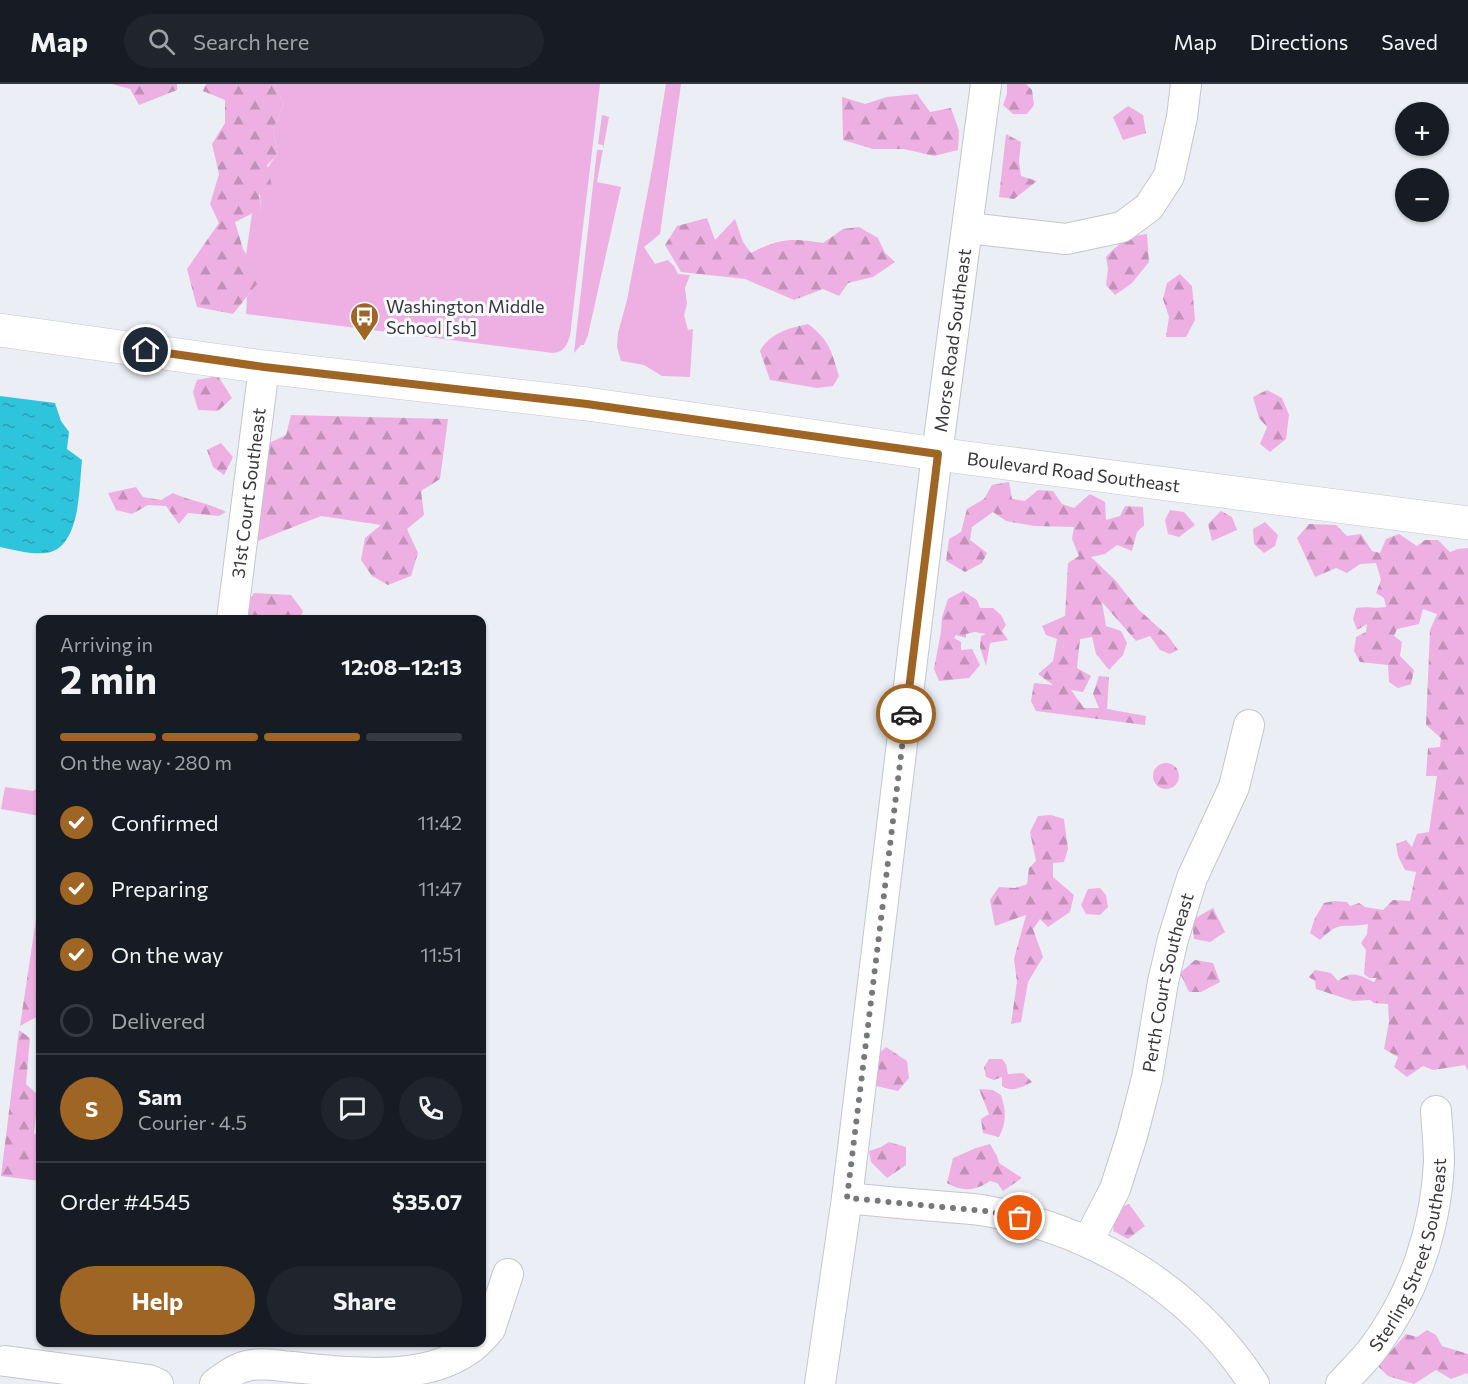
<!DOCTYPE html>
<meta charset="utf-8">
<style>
:root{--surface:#171b24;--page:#20242c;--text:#f1f3f6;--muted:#9ea1a6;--line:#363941;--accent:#9f6524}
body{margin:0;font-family:Commissioner,sans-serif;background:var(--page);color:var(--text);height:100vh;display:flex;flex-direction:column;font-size:22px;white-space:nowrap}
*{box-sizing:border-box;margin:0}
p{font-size:20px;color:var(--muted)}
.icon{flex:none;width:33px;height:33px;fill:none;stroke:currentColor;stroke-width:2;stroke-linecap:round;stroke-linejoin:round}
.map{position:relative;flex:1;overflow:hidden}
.drawer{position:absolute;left:36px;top:531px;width:450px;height:732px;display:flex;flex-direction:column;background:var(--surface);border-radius:12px;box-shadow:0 2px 4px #0004}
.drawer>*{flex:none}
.buttons{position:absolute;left:1395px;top:18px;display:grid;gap:12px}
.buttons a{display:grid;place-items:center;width:54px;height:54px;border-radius:50%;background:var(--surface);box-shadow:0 2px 4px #0004;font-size:30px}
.pin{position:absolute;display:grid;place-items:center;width:51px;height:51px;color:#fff;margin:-26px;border:3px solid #fff;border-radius:50%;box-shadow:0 2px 6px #0007}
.courier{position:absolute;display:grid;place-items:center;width:60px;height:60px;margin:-30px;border:4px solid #9f6524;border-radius:50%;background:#fff;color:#222;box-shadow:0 2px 8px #0007}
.head em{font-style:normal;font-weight:700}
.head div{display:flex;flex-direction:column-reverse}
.head{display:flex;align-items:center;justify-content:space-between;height:102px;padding:0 24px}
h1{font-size:39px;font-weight:700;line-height:45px}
.bar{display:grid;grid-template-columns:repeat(4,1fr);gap:9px 6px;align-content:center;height:72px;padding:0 24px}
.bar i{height:8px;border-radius:4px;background:var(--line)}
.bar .active{background:var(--accent)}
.bar p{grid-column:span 4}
.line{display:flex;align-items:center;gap:15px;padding:0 24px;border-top:2px solid var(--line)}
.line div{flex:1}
.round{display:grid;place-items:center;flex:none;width:63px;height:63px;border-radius:32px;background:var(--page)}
ol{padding:0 24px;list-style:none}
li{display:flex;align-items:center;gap:18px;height:66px}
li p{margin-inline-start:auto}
li .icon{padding:6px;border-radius:50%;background:var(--accent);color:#fff;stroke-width:4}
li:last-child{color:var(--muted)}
li i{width:33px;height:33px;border:3px solid var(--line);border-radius:50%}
.button{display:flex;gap:12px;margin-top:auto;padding:12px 24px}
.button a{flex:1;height:69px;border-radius:36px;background:var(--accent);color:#fff;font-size:24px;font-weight:700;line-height:69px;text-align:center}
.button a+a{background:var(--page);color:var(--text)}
header{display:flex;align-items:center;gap:36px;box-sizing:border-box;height:84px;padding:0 30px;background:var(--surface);border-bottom:2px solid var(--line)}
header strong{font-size:28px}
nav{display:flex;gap:33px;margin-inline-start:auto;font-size:21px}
.search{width:420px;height:54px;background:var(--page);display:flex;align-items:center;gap:15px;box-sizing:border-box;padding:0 21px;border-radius:33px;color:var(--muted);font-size:22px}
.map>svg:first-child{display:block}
.green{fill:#eeb0e2}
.forest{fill:url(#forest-firs)}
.water{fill:url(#water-ripples)}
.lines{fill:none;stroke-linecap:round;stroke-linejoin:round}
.minor-casing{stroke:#c4c6ce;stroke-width:32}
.tertiary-casing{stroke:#c4c6ce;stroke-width:34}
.minor{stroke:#fff;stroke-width:30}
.tertiary{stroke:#fff;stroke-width:33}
.done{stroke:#77787c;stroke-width:6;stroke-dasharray:0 10.8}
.route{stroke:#9f6524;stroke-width:8}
.labels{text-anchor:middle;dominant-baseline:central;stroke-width:6;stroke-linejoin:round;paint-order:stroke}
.poi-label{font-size:18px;fill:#38383b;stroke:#fafbfe;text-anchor:start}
.street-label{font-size:18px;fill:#38383b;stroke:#fafbfe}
</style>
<header>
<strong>Map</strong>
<div class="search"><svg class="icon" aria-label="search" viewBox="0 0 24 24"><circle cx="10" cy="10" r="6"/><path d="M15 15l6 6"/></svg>Search here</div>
<nav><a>Map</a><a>Directions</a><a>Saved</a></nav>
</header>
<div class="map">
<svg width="1468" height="1300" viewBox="0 0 1468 1300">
<defs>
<pattern id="forest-firs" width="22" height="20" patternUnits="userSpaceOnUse" patternTransform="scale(1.5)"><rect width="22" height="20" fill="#eeb0e2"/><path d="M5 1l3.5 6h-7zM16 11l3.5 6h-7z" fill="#c290b8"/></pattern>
<pattern id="water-ripples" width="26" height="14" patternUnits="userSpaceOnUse" patternTransform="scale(1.5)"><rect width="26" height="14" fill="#2ec4dc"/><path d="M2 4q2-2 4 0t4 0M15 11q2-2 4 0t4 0" fill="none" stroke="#28a0b4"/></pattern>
</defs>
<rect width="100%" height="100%" fill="#ebeef5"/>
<g class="green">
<path d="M 275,0 L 600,0 L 570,252 C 567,261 564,268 553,269 L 246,230 L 247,213 L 260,195 L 246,171 L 252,129 L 261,125 C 258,103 263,86 278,70 L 273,45 L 284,20 Z"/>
<path d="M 666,0 L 681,0 L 660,150 L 644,163 L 655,180 L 668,176 L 674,182 L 678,190 L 690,191 L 685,204 L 687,220 L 684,231 L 688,246 L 693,245 L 690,293 L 662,292 L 644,281 L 621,277 L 617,263 L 618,249 L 627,216 L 653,80 Z"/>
<path d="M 602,31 L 609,33 L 597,98 L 621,103 L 588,251 L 584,261 L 581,261 L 574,269 L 597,66 L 603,66 L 603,61 L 598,60 Z"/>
<path d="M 5,703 L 33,707 L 40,703 L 40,732 L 1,725 Z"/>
</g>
<g class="forest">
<path d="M 112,0 L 177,0 L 177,6 L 139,21 L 130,5 Z"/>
<path d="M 206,0 L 275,0 L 284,20 L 273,45 L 278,70 L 267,81 L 273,107 L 259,111 L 261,125 L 235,138 L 243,165 L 261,195 L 233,230 L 197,223 L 187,185 L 219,139 L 210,120 L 219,90 L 212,60 L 225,39 L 225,16 L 203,7 Z"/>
<path d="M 1007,0 L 1026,0 L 1032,6 L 1034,21 L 1027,30 L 1013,30 L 1003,21 L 1007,10 Z"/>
<path d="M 917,10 L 930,28 L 951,24 L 959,47 L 958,66 L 934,72 L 904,65 L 873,65 L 843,56 L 842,13 L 865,20 L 887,13 Z"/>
<path d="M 1128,22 L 1143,31 L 1146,49 L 1123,56 L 1113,33 Z"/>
<path d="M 1006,50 L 1021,58 L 1019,77 L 1021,92 L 1037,97 L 1014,115 L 999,113 Z"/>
<path d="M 707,134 L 715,156 L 735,135 L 743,158 L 751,169 C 780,154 791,154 823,159 L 843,145 L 859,143 L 878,154 L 885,169 L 895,178 L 873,193 L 848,199 L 839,212 L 823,205 L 794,216 L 745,195 L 681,188 L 665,161 L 677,142 Z"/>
<path d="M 1147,150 L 1149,178 L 1132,199 L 1115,211 L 1106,201 L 1108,185 L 1106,173 C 1119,159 1128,152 1147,150 Z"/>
<path d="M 1180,190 L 1192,202 L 1195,236 L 1186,253 L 1166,253 L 1169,233 L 1163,215 L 1167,199 Z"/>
<path d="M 808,240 C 830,257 831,266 839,292 L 833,302 L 817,304 L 770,296 L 760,267 C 770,249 789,244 808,240 Z"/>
<path d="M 218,292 L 232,314 L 218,327 L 198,326 L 193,308 L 197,296 Z"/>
<path d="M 1267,306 L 1282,314 L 1289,331 L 1286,355 L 1270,368 L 1260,360 L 1267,343 L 1259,334 L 1253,313 Z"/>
<path d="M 291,331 L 448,335 L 440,395 L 421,407 L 424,431 L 407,445 L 418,469 L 411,492 L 388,501 L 372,492 L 361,476 L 365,454 L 381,441 L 321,432 L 253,459 L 263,362 L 286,351 Z"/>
<path d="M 221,359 L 233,373 L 224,391 L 213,383 L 207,366 Z"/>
<path d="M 1009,398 L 1012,415 L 1025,417 L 1038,406 L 1053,407 L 1062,420 L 1074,424 L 1090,410 L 1105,418 L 1106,436 L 1120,432 L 1125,422 L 1143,423 L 1144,441 L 1137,448 L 1132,467 L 1117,461 L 1105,470 L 1091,473 L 1115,496 L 1138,525 L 1168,552 L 1178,566 L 1170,570 L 1160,566 L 1150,552 L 1136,557 L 1102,518 L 1106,542 L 1121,547 L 1127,559 L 1123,571 L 1109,586 L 1096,570 L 1092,553 L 1080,555 L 1077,584 L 1091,592 L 1083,608 L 1071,606 L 1084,624 L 1099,624 L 1093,610 L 1099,592 L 1109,593 L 1107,625 L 1146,632 L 1145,641 L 1036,627 L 1031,617 L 1034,599 L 1053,601 L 1038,590 L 1053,577 L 1057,555 L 1046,551 L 1042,542 L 1065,532 L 1068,479 L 1079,472 L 1072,455 L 1074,443 L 1034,442 L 1006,437 L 993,428 L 972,443 L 970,456 L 987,469 L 982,479 L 965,488 L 946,477 L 949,455 L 961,448 L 967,425 L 984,415 L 992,401 Z"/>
<path d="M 136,403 L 143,413 L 161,416 L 173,409 C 190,417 209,419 226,428 L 219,432 L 188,429 L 179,440 L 166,422 L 148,421 L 132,430 L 116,426 L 108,409 Z"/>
<path d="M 1170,426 L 1184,428 L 1195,441 L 1179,453 L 1168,450 L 1165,436 Z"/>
<path d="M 1221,427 L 1232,433 L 1237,446 L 1212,457 L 1208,440 Z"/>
<path d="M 1265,438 L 1278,451 L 1275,462 L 1264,469 L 1254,460 L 1253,445 Z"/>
<path d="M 1309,440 L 1336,441 L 1347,452 L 1361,450 L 1372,467 L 1380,469 L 1386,455 L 1399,450 L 1417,462 L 1425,456 L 1438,456 L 1450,468 L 1458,465 L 1468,464 L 1468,987 L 1465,981 L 1433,986 L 1423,982 L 1407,993 L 1394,983 L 1398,973 L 1384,965 L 1389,938 L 1388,920 L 1374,919 L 1370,916 L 1353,917 L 1316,905 L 1315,897 L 1309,893 L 1315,886 L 1331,889 L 1338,897 C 1352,886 1359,891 1374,898 L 1377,894 L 1369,894 L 1364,890 L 1366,866 L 1361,859 L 1367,850 L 1368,840 C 1342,845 1341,835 1320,856 L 1310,849 L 1315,834 L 1324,819 L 1334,817 L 1347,818 L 1350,822 L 1359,819 L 1365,823 L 1383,826 L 1393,816 L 1410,817 L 1416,788 L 1405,786 L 1398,772 L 1396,760 L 1406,756 L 1412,763 L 1417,750 L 1429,748 L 1437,692 L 1426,692 L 1428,664 L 1440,663 L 1441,654 L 1426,641 L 1430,546 L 1437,530 L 1423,525 L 1419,540 L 1397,545 L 1394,552 L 1402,558 L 1400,572 L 1414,586 L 1411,600 L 1398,604 L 1389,598 L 1388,581 L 1360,578 L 1354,567 L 1356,553 L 1366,548 L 1367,540 L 1357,546 L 1353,535 L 1356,524 C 1368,522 1375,525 1386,523 L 1384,514 L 1376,509 L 1381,496 L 1376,479 L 1360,480 L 1347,489 L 1336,484 L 1315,493 L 1297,454 Z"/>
<path d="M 963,507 L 977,516 L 980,524 L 993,524 L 1001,531 L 1006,541 L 1002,547 L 1008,556 L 990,559 L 986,582 L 980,563 L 981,552 L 986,550 L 975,548 L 966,550 L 966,554 L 956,551 L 954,554 L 961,558 L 961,566 L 972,565 L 980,581 L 969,594 L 939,597 L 934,585 L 941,548 L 942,533 L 948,515 Z"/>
<path d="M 254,509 L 291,511 L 303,527 L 300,535 L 244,535 L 240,530 Z"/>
<circle cx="1166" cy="692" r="13"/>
<path d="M 1051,731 L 1064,735 L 1068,765 L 1064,778 L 1053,779 L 1053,793 L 1074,811 L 1070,828 L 1048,843 L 1040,835 L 1033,845 L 1043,873 L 1028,898 L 1021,938 L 1011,940 L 1017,898 L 1014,875 L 1026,831 L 995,842 L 990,816 L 999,803 L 1015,804 L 1027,800 L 1029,784 L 1036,777 L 1030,748 L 1038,732 Z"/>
<path d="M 1100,804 L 1106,811 L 1108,823 L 1100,831 L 1086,830 L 1081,821 L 1088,805 Z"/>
<path d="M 40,808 L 40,931 L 20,942 Z"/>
<path d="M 1213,824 L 1225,848 L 1210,858 L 1194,855 L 1192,836 Z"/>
<path d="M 1195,876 L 1213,879 L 1220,898 L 1201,908 L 1189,908 L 1180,889 Z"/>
<path d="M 19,946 L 30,954 L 26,1000 L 38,1011 L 34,1050 L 40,1048 L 40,1097 L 1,1092 Z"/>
<path d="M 886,963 L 907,977 L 909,994 L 898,1007 L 876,1002 L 874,974 Z"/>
<path d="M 989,975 L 1002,975 L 1006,980 L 1008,990 L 1023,989 L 1032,998 C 1022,1003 1012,1009 1002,1002 L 1002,993 L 994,996 L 986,993 L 984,983 Z"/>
<path d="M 979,1005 L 993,1006 L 1001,1011 C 1006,1027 1007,1038 999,1053 L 983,1049 L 981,1035 L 989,1030 Z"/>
<path d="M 889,1058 L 906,1063 L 906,1081 L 887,1094 L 871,1078 L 869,1067 L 881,1063 Z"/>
<path d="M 990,1060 L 997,1072 L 999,1079 L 1022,1094 L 1003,1107 L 997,1099 L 990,1097 C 976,1107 962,1108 947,1099 L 953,1074 L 976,1064 Z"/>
<path d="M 1129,1120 L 1145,1142 L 1128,1155 L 1113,1147 L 1116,1125 Z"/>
<path d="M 1427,1246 L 1436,1251 L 1442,1262 L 1468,1270 L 1468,1293 L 1467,1289 L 1451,1295 L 1436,1286 L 1414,1300 L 1388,1292 L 1378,1282 L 1406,1250 L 1417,1253 Z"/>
</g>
<path class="water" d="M 0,312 L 55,319 L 61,337 L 69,348 L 67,365 L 82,376 C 79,402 81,458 51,468 C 35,472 15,466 0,463 Z"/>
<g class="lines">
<defs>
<g id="minor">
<path d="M 968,144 L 1066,155 L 1122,143 L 1149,123 L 1169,92 L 1182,33 L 1186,0"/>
<path id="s1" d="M 232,536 L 264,283"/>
<path d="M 847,1114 C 877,1117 907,1120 937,1122 C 954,1124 971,1124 987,1127 C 1096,1147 1193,1206 1254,1300"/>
<path id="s2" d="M 1088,1157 L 1115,1105 L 1132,1052 L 1147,994 L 1163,898 L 1173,855 L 1192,794 L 1234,703 L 1249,641"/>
<path d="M 482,1254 L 490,1245 L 508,1190"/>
<path d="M 5,1277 L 149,1296 L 158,1300"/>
<path d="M 215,1300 C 224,1293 236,1284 247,1282 C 261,1278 279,1282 293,1283 C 353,1289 433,1300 478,1258"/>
<path id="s3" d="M 820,1300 L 847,1114 L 937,370 L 986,0"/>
<path id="s4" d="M 1341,1300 C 1352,1288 1365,1276 1375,1262 C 1414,1209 1436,1144 1439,1078 C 1439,1061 1437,1044 1436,1027"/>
</g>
<g id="tertiary">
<path id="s5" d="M 0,246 L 264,283 L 587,320 L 937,370 L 1468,439"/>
</g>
</defs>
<use href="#minor" class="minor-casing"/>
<use href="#tertiary" class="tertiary-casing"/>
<use href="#minor" class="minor"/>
<use href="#tertiary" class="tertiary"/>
</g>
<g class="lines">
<path class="done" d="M 906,630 L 847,1114 L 986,1127 L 1020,1134"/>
<path class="route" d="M 146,266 L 264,283 L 587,320 L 938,370 L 906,630"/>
</g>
<defs>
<symbol id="bus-pin" viewBox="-11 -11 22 30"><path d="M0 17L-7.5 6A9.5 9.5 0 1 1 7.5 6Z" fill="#9f6524" stroke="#fafbfe"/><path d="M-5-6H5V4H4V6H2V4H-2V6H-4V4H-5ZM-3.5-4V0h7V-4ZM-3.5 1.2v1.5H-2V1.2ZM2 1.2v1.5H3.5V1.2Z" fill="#fff"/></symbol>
</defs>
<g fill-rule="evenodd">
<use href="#bus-pin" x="348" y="216" width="33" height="45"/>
</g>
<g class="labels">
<g class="poi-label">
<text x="386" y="222">Washington Middle<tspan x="386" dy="21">School [sb]</tspan></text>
</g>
<g class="street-label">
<text stroke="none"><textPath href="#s3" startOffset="1052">Morse Road Southeast</textPath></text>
<text stroke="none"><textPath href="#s5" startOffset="1083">Boulevard Road Southeast</textPath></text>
<text stroke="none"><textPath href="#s1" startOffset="128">31st Court Southeast</textPath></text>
<text stroke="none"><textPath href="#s2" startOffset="272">Perth Court Southeast</textPath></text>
<text stroke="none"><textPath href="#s4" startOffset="150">Sterling Street Southeast</textPath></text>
</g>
</g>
</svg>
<div class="buttons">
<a>+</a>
<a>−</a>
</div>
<div class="pin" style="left:1020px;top:1134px;background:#ea580c"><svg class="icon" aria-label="bag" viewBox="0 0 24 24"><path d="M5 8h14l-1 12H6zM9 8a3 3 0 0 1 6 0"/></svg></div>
<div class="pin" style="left:146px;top:266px;background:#1f2937"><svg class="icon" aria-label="home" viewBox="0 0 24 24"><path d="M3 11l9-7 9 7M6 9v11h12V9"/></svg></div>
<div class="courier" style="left:906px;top:630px"><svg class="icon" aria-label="car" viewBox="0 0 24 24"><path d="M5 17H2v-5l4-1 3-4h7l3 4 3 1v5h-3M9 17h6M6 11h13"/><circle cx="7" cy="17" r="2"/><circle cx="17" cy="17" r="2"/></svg></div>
<section class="drawer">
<div class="head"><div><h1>2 min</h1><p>Arriving in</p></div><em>12:08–12:13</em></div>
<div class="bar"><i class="active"></i><i class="active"></i><i class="active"></i><i></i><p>On the way · 280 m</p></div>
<ol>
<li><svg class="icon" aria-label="check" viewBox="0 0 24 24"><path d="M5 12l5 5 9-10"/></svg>Confirmed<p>11:42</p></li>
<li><svg class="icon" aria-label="check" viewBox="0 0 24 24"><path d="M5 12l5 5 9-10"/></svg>Preparing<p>11:47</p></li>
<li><svg class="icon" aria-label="check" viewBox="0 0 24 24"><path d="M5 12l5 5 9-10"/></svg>On the way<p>11:51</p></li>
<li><i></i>Delivered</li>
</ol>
<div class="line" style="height:108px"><b class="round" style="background:var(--accent);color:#fff">S</b><div><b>Sam</b><p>Courier · 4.5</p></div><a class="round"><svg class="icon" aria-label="chat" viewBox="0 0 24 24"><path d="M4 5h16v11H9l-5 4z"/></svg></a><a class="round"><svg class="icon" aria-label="phone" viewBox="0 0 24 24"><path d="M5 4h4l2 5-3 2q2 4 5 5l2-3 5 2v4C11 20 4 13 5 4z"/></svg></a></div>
<div class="line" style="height:78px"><div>Order #4545</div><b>$35.07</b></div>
<div class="button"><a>Help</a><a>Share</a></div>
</section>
</div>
